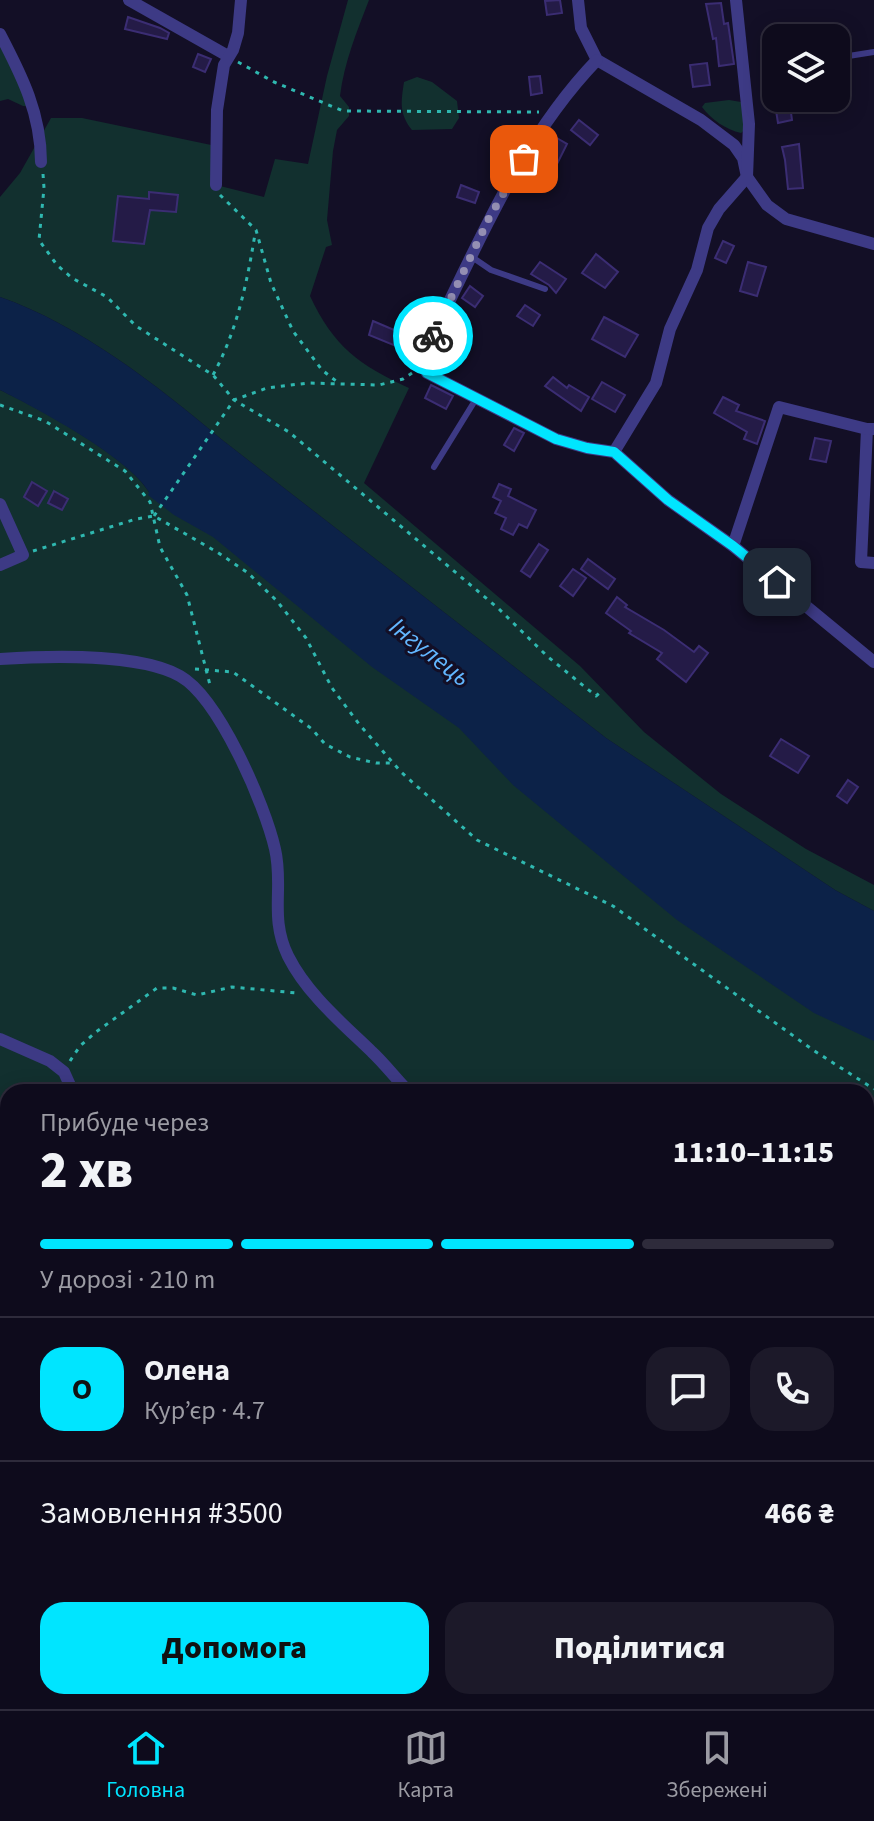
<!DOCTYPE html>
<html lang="uk">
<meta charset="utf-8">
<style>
:root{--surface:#0e0b1c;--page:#1c1929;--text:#f1f3f6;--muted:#9b9ba3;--line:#2e2b3b;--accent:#00e5ff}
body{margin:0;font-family:"Source Sans 3",sans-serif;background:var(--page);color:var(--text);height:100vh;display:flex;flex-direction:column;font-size:30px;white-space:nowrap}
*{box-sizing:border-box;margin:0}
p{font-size:26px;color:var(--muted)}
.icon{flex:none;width:44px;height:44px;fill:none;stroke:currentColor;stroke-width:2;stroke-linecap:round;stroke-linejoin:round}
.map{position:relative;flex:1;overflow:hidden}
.panel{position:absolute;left:0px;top:1084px;width:874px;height:626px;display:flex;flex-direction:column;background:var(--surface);border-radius:24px 24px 0 0;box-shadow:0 4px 20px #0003,0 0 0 2px var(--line)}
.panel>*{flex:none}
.buttons{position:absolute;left:762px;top:24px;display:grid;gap:16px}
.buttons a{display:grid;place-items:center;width:88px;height:88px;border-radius:16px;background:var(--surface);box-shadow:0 4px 20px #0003,0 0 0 2px var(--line);font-size:40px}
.pin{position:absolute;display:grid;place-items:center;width:68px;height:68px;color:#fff;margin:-34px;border-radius:16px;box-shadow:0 4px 12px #0006}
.courier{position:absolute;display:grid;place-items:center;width:80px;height:80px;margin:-40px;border:6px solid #00e5ff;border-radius:50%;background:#fff;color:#222;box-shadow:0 2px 10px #0007}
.summary em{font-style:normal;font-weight:800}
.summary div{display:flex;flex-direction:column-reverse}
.summary{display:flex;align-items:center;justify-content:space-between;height:136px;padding:0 40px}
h1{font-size:52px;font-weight:800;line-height:60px}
.bar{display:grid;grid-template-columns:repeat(4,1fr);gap:12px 8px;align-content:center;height:96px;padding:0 40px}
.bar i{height:10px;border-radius:6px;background:var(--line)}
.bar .active{background:var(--accent)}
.bar p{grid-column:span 4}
.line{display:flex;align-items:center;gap:20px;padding:0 40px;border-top:2px solid var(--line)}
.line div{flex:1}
.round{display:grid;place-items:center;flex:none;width:84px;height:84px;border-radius:24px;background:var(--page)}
.cta{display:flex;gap:16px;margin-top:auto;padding:16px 40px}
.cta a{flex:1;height:92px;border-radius:24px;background:var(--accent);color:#111;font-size:32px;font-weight:800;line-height:92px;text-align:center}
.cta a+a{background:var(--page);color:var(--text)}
.tab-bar{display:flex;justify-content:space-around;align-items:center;height:112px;border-top:2px solid var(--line);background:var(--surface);font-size:22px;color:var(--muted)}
.tab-bar a{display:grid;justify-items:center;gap:4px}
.tab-bar .active{color:var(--accent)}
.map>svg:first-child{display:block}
.green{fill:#12302f;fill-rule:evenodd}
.water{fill:#0c2248}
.building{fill:#241b47;stroke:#3b2d73;stroke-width:2}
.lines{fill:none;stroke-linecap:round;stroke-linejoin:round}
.path{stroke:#2fb8b0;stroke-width:3;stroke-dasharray:4 6;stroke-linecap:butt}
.service{stroke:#3d3a85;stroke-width:6}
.minor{stroke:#3d3a85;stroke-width:12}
.done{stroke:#948fb3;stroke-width:8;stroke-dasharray:0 14.4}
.route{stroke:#00e5ff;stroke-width:10}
.labels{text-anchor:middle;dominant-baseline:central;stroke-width:6;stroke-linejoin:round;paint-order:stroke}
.water-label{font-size:26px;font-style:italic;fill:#62b6ff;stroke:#130f26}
</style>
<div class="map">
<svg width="874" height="1709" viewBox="0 0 874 1709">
<rect width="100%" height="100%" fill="#130f26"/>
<g class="green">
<path d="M 348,0 L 369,0 C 357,31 344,63 340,96 L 349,107 L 349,116 L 337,130 L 333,151 L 327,220 L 332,245 L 326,247 L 310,296 C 334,347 359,365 409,388 L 364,483 L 580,666 L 644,732 L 721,794 L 806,849 L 874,885 L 874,911 L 835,890 L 606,738 L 221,439 C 157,385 80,325 0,297 L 0,197 L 20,173 L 51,118 L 82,118 L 216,146 L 216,185 L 264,197 L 275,159 L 308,164 L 327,76 Z"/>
<path d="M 0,34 L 34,107 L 23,106 L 8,99 L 0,101 Z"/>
<path d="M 417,77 L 432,82 L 457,101 L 459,118 L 452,129 L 412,130 C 399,114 401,102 404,82 Z"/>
<path d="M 729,100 L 741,102 L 747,128 L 741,133 C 726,130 711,119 702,107 L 705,103 Z"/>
<path d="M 0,390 C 40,409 127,456 149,492 L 172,498 L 874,993 L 874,1709 L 0,1709 ZM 8,1092 L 866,1092 L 866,1702 L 8,1702 Z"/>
</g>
<path class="water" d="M 0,297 C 80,325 157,385 221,439 L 606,738 L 835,890 L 874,911 L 874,1041 L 814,1013 L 677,920 L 513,785 L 459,728 L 372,667 L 213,537 L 174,515 L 148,495 L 149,492 C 128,457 38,409 0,390 Z"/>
<g class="building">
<path d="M 560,0 L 562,13 L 547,15 L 545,1 Z"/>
<path d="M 721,3 L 724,24 L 728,23 L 734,64 L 719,66 L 716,38 L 713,39 L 706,4 Z"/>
<path d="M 128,17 L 160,28 L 169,33 L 167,39 L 125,29 Z"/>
<path d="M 776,37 L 776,84 L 767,84 L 764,38 Z"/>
<path d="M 198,54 L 211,59 L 205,72 L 193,67 Z"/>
<path d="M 707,63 L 710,85 L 693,87 L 690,65 Z"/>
<path d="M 540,76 L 542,93 L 531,95 L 529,77 Z"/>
<path d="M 774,98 L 789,98 L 792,120 L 778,123 Z"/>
<path d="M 579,120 L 598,135 L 590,145 L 571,130 Z"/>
<path d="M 555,137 L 567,144 L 549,180 L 532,169 L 541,156 L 543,158 Z"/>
<path d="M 799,144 L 803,188 L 788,189 L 785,160 L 782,147 Z"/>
<path d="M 461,185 L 479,192 L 475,203 L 457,197 Z"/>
<path d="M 149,192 L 178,195 L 176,212 L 150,210 L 144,244 L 113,241 L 118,196 L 149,199 Z"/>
<path d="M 723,241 L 734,246 L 726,263 L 715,258 Z"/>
<path d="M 596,254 L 618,272 L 605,288 L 582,273 Z"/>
<path d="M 540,262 L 566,279 L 556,293 L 549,285 L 531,274 Z"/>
<path d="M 748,262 L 766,267 L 757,296 L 740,291 Z"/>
<path d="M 470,286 L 483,296 L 475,307 L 462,298 Z"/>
<path d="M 525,305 L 540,315 L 533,326 L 517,316 Z"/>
<path d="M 604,317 L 638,335 L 625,357 L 592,339 Z"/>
<path d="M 373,321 L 420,341 L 416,350 L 409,347 L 408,351 L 369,335 Z"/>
<path d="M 553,377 L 567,388 L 569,385 L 589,397 L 581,411 L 545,386 Z"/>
<path d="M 602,382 L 625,395 L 615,412 L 592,399 Z"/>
<path d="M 431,385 L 453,396 L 446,409 L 425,398 Z"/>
<path d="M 723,397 L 739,405 L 736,411 L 765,421 L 757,444 L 744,439 L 747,432 L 714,413 Z"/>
<path d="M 514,428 L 524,433 L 514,451 L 504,445 Z"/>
<path d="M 815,438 L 831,441 L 826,462 L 810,459 Z"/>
<path d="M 32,482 L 47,491 L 38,506 L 24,497 Z"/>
<path d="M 499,484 L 511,489 L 508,496 L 536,510 L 527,528 L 519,524 L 513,535 L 501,529 L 506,518 L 495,513 L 501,501 L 493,497 Z"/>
<path d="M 54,491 L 68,499 L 62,510 L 48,503 Z"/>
<path d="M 539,544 L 548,550 L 530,577 L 521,571 Z"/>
<path d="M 588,559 L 615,579 L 608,589 L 581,569 Z"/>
<path d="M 573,569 L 586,578 L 573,596 L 560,586 Z"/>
<path d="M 617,597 L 627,605 L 625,607 L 664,630 L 694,652 L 699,646 L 708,653 L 686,682 L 657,659 L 662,653 L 629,633 L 631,631 L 606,613 Z"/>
<path d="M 781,739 L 809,756 L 798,773 L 770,756 Z"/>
<path d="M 848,780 L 858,787 L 847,803 L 837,796 Z"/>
</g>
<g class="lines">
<g class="path">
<path d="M 238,62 L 274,82 L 343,111 L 539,112"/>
<path d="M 43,174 L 44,188 L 39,240 L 57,265 L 72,278 L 107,297 L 136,326 L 213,375 L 234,400 L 289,432 L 499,609 L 547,656 L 596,696 L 603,690"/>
<path d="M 220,195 L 256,230 L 271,283 L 293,331 L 322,370 L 336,381"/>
<path d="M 213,375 C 237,331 247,283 255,234"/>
<path d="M 0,405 L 45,421 L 125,471 L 150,502 L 160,547 L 187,595 L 210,685"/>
<path d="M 154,516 L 234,400 L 267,388 L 308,383 L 379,385 L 403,379 L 412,373"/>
<path d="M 33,551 L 136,519 L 154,516 L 217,552 L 248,573 L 277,601 L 306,638 L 332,688 L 359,724 L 401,772 L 477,840 L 613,906 L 813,1050 L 874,1089"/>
<path d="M 195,669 L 233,672 L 312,729 L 325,744 L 350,757 L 376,763 L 393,763"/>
<path d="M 70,1061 L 80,1046 L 96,1032 L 157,988 L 173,988 L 197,995 L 232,987 L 297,993"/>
<path d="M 0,1624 L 8,1627"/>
</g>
<g class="service">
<path d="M 836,58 L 874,52"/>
<path d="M 472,257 L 491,270 L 545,289"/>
<path d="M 434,467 L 476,399"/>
<path d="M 0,1554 L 8,1554"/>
<path d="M 112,1702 L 122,1709"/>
<path d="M 315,1702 L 325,1709"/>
<path d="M 526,1702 L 536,1709"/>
<path d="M 749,1702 L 759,1709"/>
<path d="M 26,1709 L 26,1702"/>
</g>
<g class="minor">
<path d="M 129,0 L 228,56"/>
<path d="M 578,0 L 581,28 L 597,60 L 701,120 L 734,145 L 743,158 L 747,177 L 767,205 L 786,219 L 874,244"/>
<path d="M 0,34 C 22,76 41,114 41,162"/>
<path d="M 597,60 C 518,142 476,250 425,351 L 422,365 L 427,373 L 556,439 L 587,448 L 614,452 L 668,500 L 733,546 L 874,662"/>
<path d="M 216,185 L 217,110 L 224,65 L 233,50 L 238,33 L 241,0"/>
<path d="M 873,429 L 867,429 L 861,562 L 874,563"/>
<path d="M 614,452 L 656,383 L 670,329 L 697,270 L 708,228 L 719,209 L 747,177 L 749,124 L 736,0"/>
<path d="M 0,504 L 23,555 L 0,565"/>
<path d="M 733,546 L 779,407 L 867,429"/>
<path d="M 0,659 C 47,656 139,653 180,676 C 219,698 265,805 275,849 C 284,887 269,917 288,956 C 307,994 342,1023 372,1052 C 385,1064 396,1079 409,1092"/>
<path d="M 0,1039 L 50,1061 L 64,1072 L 73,1092"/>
<path d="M 866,1311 L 874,1318"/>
<path d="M 866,1622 L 874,1623"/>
</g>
</g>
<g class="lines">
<path class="done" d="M 433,336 L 489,218 L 524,159"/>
<path class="route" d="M 433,336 C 426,349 418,359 427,373 L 556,439 L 587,448 L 614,452 L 668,500 L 733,546 L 777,582"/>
</g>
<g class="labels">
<g class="water-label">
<text transform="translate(430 652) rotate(38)">Інгулець</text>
</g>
</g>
</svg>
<div class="buttons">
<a><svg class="icon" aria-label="layers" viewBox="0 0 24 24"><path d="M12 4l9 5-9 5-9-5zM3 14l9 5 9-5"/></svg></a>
</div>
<div class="pin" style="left:524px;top:159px;background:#ea580c"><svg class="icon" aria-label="bag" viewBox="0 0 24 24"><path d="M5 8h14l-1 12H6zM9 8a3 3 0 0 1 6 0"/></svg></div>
<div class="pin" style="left:777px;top:582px;background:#1f2937"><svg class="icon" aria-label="home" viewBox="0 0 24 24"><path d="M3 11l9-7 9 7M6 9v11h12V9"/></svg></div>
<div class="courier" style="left:433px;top:336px"><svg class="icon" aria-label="bike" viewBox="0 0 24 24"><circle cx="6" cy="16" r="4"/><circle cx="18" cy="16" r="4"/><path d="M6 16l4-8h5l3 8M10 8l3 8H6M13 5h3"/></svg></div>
<section class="panel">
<div class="summary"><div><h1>2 хв</h1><p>Прибуде через</p></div><em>11:10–11:15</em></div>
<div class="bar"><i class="active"></i><i class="active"></i><i class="active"></i><i></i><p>У дорозі · 210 m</p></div>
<div class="line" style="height:144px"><b class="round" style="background:var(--accent);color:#111">О</b><div><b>Олена</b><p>Кур’єр · 4.7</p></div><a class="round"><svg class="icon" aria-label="chat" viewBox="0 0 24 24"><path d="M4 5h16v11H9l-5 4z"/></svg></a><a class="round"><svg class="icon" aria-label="phone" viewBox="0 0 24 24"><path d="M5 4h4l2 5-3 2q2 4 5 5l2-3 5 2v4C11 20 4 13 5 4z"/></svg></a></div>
<div class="line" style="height:104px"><div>Замовлення #3500</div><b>466 ₴</b></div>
<div class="cta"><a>Допомога</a><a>Поділитися</a></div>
</section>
</div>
<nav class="tab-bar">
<a class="active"><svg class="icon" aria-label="home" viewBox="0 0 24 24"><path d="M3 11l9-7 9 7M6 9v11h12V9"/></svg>Головна</a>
<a><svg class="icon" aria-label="map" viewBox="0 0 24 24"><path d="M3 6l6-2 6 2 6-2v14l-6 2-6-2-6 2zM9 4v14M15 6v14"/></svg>Карта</a>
<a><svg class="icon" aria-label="saved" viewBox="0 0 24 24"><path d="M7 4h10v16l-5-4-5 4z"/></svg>Збережені</a>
</nav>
